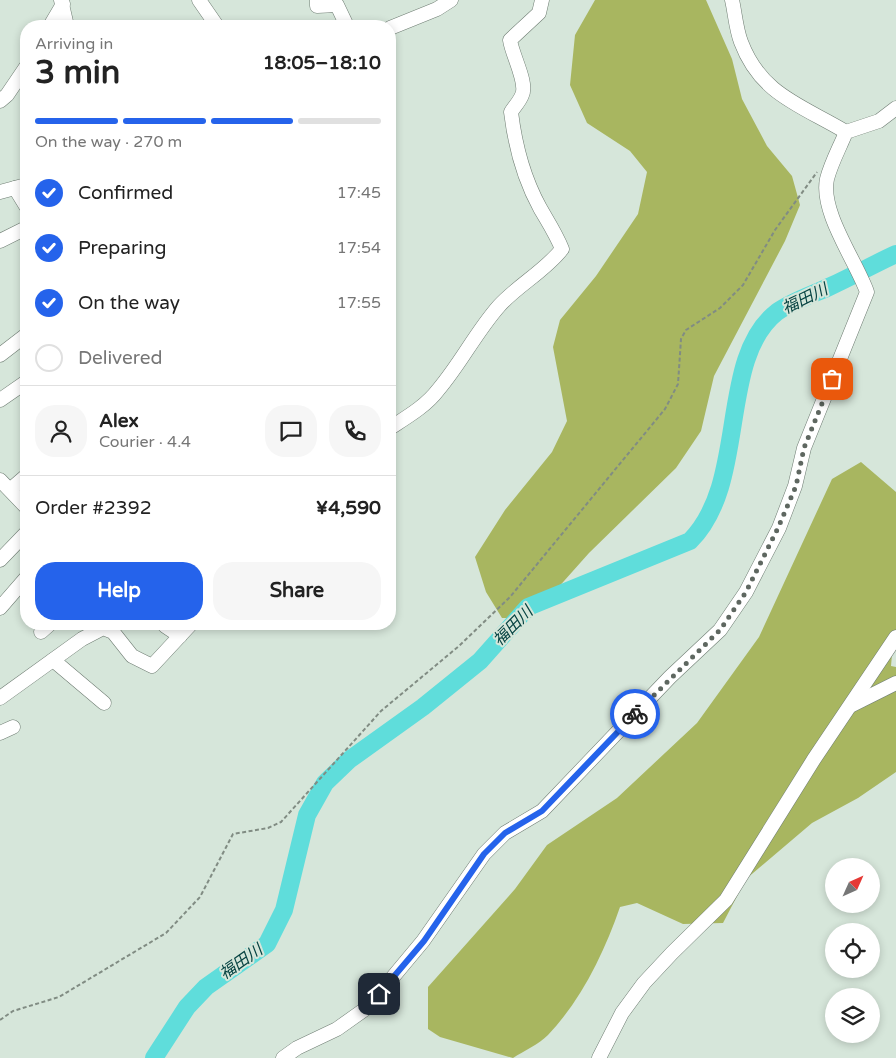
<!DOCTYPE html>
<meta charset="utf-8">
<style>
:root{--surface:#fff;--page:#f6f6f6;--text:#222;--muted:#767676;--line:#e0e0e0;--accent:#2563eb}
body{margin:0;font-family:"Varela Round","Noto Sans JP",sans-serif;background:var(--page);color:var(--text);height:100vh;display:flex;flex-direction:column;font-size:19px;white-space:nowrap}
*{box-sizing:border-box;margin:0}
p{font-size:16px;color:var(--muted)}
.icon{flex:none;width:28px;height:28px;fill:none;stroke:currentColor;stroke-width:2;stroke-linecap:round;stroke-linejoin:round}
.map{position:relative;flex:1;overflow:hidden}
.drawer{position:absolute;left:20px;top:20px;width:376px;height:610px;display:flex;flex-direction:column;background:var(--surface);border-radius:20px;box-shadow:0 2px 8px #0003}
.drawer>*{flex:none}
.needle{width:32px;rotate:45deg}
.buttons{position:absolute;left:825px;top:858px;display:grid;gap:10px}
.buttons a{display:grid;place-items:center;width:55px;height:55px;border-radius:50%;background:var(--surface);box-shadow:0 2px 8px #0003;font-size:25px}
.pin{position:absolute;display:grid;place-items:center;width:42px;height:42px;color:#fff;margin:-21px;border-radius:10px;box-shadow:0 2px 8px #0006}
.courier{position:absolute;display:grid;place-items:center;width:50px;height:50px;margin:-25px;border:4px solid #2563eb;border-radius:50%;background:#fff;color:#222;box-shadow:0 1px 6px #0007}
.headline em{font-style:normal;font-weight:800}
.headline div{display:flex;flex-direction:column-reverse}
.headline{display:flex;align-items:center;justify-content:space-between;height:85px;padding:0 15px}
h1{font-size:32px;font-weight:800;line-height:38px}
.bar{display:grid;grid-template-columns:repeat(4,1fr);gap:8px 5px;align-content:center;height:60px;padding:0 15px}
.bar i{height:6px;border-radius:4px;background:var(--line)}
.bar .on{background:var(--accent)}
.bar p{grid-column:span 4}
.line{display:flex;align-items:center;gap:12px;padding:0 15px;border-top:1px solid var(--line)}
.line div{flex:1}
.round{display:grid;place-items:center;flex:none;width:52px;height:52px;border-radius:20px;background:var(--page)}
ol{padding:0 15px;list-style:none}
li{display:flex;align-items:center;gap:15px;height:55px}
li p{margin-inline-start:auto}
li .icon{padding:5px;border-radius:50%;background:var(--accent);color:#fff;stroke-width:4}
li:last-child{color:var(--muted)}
li i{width:28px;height:28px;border:2px solid var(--line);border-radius:50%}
.button{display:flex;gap:10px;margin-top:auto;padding:10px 15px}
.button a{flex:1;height:58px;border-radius:20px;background:var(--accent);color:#fff;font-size:20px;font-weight:800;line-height:58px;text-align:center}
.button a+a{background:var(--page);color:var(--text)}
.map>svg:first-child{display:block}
.forest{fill:#a8b660}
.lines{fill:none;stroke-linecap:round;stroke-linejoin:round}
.river{stroke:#5fdddb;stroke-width:18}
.minor-casing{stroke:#6f7d73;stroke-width:15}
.path{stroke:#818c83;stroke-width:2;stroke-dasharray:4 2.5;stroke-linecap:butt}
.minor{stroke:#fff;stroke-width:14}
.done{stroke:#5e6760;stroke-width:5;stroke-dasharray:0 9}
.route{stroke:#2563eb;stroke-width:6}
.labels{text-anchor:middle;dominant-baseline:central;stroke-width:4;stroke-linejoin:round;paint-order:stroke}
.water-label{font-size:16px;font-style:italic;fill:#064342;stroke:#d6e6da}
</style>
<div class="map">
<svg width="896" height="1058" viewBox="0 0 896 1058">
<rect width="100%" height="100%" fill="#d6e6da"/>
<g class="forest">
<path d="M 595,0 L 706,0 L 732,59 L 742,99 L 767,146 L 792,176 L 800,205 L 785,241 L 714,376 L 701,431 L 676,468 L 589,553 L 531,618 L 502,618 L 486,592 L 475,557 L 505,510 L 552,452 L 567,421 L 553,347 L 560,320 L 596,276 L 638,214 L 647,172 L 630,151 L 587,123 L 570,85 L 575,35 Z"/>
<path d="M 861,462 L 896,492 L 896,638 L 893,643 L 891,666 L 896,667 L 896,772 L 858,798 L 812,823 L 746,879 L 723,923 L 683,924 L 637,903 L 620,907 C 604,953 582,999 548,1035 C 539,1044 524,1051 513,1058 L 440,1037 L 428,1029 L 428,987 L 515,889 L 547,845 L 617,798 L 697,723 L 759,637 L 832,479 Z"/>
</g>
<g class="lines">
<path class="river" d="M 154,1058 L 187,1007 L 206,987 L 267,944 L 284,910 L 307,815 L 325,783 L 349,760 L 423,707 L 480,661 L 528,607 L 690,541 C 749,482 717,359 777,312 C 792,301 814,294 831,286 C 853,276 874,264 896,254"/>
<defs>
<g id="minor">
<path d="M 61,0 L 67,26"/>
<path d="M 199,0 L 217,26"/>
<path d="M 317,0 L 317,6 L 337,5 L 347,26"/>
<path d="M 732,0 C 735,13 736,29 741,42 C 761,95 801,105 846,132"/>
<path d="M 50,26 L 63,4"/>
<path d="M 390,28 L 437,9 L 451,0"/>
<path d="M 0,101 L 7,95 L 26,67"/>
<path d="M 15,188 L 26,206"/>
<path d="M 0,192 L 26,185"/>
<path d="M 0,241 L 26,228"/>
<path d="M 0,355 L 26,335"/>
<path d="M 0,400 L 26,382"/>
<path d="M 390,428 C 407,417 426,406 438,390 C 461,363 476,332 499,306 C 518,285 545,271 562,249 C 556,234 548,222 540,208 C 524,179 515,145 511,112 C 514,107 520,101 522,95 C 528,83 512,55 510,40 L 539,13 L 542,0"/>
<path d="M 0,480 L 26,507"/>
<path d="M 11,489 L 26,476"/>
<path d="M 0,560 L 26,533"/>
<path d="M 0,608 L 26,578"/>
<path d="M 165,626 L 180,636"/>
<path d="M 41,632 L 50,624"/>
<path d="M 53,660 L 104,703"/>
<path d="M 0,698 L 82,639 L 103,628 L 113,632 L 132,656 L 152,666 L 191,624"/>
<path d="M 852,705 L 896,683"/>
<path d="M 0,733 L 13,727"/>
<path d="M 283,1058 L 297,1048 L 337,1029 L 368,1007 L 423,941 L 484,854 L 505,833 L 542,811 L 670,677 L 720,630 L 746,592 L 779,528 L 795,486 L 804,448 L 867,292 C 856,261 820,212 827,179 C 831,163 840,147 846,132 L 879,121 L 896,108"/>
<path d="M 599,1058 L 622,1013 L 644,983 L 672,953 L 726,900 L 814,759 L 896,637"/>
</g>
</defs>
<use href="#minor" class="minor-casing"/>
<path class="path" d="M 0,1020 L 13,1011 L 59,997 L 166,933 L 200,897 L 233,834 L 268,828 L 281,822 L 381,711 L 459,646 L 510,597 L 665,409 L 678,384 L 681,339 L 686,330 L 720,308 L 743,285 L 775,230 L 817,172"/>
<use href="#minor" class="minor"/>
</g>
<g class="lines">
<path class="done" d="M 635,714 L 720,630 L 746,592 L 778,528 L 796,486 L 804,448 L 832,379"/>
<path class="route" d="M 379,994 L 424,941 L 484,854 L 505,833 L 542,811 L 635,714"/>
</g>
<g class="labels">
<g class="water-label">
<text transform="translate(805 299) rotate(-26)">福田川</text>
<text transform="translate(513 626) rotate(-45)">福田川</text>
<text transform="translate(241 962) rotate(-35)">福田川</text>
</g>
</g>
</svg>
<div class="buttons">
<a><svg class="needle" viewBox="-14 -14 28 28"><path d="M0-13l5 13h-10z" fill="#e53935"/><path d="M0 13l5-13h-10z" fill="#767676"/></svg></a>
<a><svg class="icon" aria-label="locate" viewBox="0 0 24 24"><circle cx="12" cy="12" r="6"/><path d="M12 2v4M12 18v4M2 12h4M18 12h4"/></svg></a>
<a><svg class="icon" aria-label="layers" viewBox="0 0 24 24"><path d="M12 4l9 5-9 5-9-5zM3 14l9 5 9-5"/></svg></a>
</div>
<div class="pin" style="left:832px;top:379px;background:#ea580c"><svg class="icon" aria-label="bag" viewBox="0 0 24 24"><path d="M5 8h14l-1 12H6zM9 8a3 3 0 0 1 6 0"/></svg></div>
<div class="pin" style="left:379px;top:994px;background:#1f2937"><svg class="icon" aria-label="home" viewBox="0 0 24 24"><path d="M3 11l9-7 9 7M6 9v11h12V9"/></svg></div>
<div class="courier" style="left:635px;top:714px"><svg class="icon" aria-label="bike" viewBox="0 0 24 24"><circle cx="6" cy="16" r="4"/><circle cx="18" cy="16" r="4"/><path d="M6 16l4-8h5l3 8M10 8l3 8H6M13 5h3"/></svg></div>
<section class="drawer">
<div class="headline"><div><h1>3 min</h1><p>Arriving in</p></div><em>18:05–18:10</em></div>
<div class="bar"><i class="on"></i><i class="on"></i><i class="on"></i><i></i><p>On the way · 270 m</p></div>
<ol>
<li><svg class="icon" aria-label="check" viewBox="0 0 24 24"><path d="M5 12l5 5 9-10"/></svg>Confirmed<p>17:45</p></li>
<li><svg class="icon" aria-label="check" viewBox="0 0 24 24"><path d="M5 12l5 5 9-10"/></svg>Preparing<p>17:54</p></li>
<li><svg class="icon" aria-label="check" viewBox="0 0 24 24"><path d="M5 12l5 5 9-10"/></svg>On the way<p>17:55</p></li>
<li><i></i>Delivered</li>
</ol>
<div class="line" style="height:90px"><a class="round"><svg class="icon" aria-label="person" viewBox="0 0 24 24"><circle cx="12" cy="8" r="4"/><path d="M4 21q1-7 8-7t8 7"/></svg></a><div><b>Alex</b><p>Courier · 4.4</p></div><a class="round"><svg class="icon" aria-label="chat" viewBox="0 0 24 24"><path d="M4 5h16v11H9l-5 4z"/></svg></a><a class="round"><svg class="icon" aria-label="phone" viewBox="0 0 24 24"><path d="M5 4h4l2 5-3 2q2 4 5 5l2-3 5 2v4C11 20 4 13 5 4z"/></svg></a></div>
<div class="line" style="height:65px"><div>Order #2392</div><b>¥4,590</b></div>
<div class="button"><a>Help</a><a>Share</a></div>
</section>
</div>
